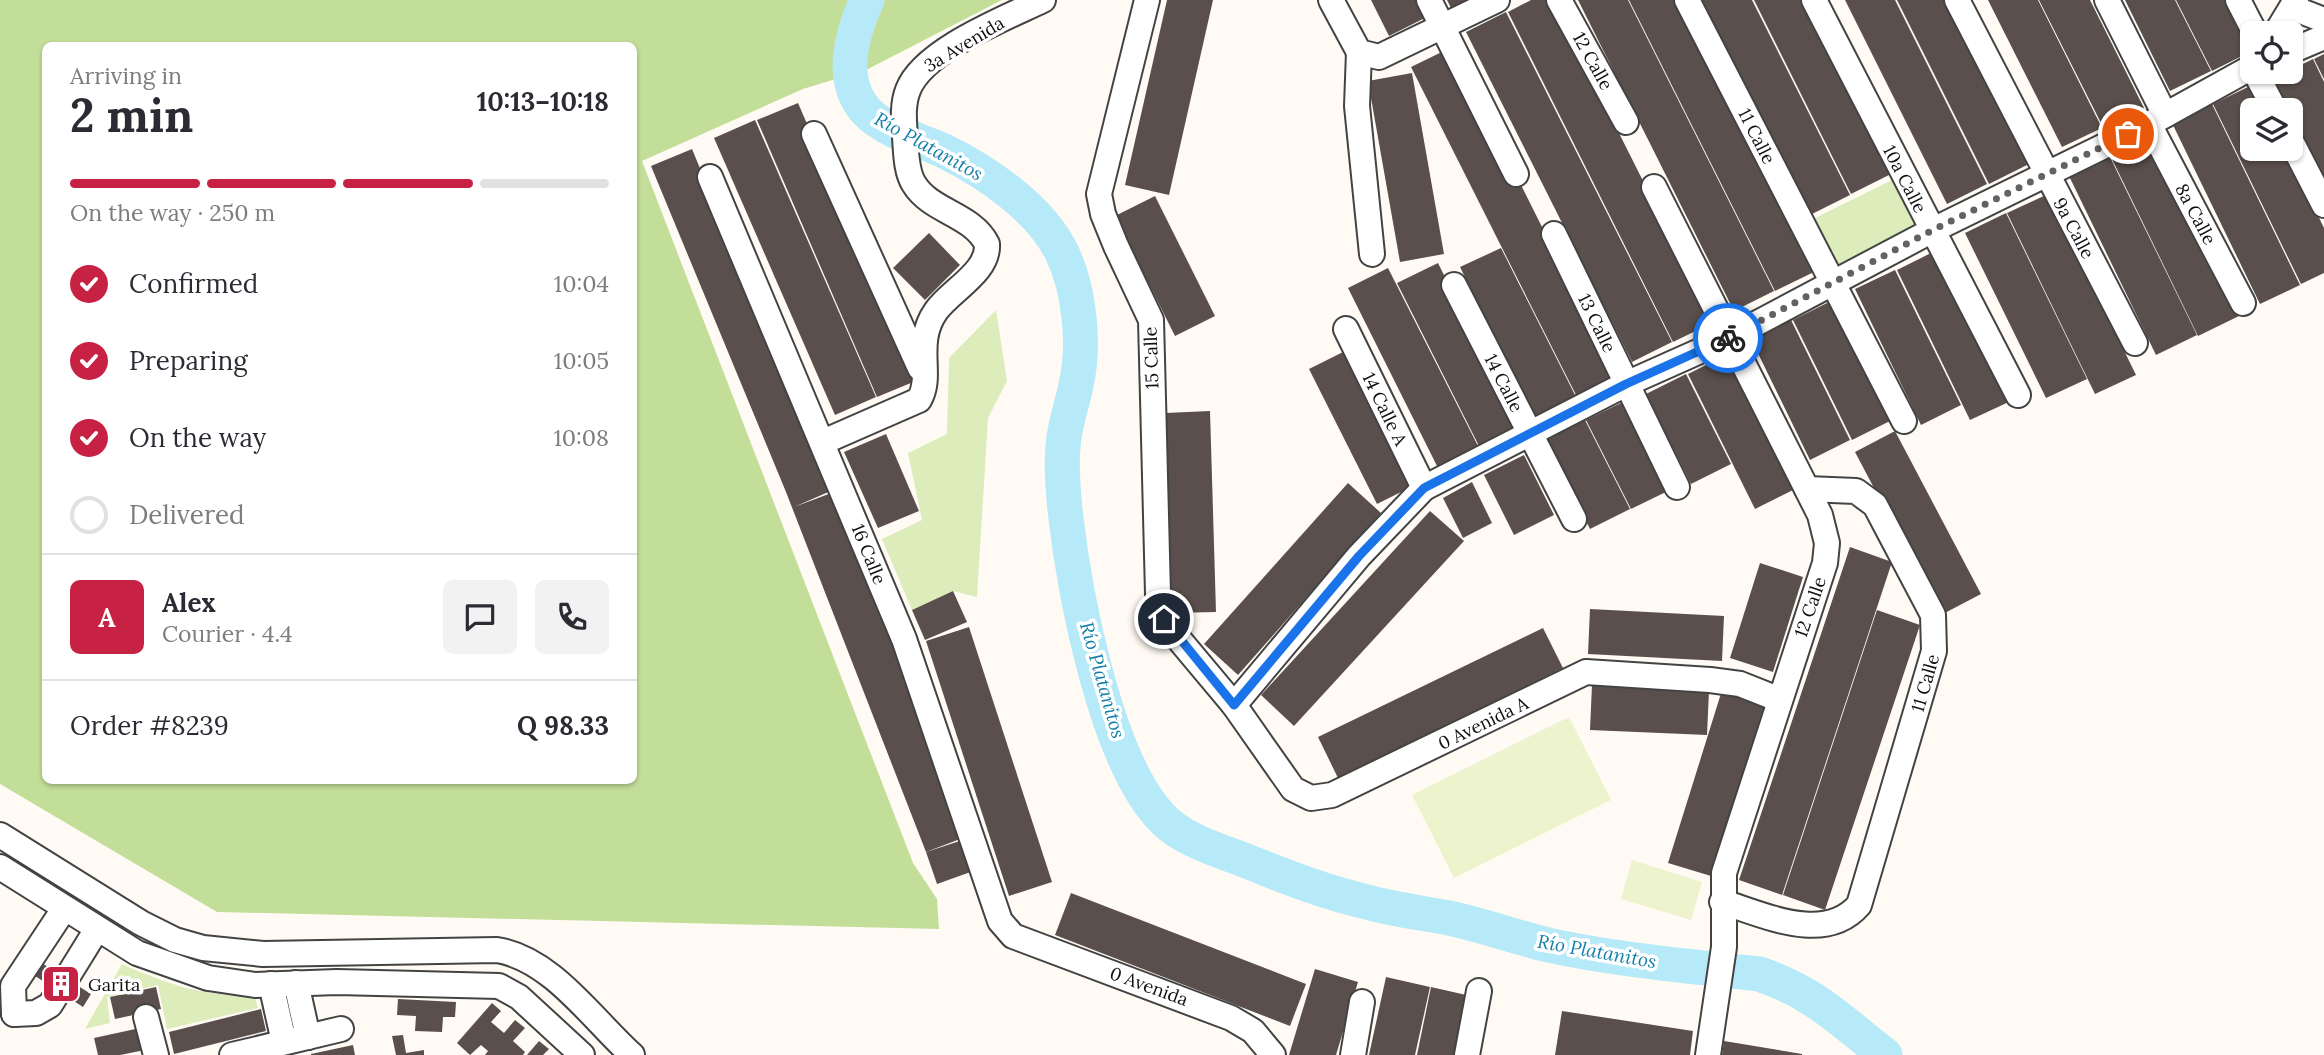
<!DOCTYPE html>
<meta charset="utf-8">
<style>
:root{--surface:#fff;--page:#f2f2f3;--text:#2b2b33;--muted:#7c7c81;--line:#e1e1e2;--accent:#c72144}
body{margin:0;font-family:Lora,serif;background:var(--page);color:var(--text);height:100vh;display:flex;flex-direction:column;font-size:26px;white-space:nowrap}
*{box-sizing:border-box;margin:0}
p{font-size:23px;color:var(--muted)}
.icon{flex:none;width:38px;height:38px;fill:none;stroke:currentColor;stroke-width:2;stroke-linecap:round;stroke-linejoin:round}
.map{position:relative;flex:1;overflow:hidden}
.details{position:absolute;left:42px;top:42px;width:595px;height:742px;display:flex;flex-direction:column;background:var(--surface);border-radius:10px;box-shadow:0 2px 5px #0004}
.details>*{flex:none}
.controls{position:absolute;left:2240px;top:21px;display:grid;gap:14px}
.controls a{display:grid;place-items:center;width:63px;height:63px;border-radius:10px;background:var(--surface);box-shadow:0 2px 5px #0004;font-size:35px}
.pin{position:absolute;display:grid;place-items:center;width:60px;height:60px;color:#fff;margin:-30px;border:4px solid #fff;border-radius:50%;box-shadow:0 2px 7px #0007}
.courier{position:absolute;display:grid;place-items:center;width:70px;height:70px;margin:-35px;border:5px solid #1a73e8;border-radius:50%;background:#fff;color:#222;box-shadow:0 2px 9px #0007}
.overview em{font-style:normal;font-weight:700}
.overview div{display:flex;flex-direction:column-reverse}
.overview{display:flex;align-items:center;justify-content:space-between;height:119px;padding:0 28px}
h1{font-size:46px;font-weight:700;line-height:52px}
.bar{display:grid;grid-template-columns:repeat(4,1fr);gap:10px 7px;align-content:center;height:84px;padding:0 28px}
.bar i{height:9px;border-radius:5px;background:var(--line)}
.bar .selected{background:var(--accent)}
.bar p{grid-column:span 4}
.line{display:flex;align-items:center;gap:18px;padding:0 28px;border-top:2px solid var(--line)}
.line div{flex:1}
.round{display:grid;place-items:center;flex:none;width:74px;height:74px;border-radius:10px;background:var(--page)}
ol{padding:0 28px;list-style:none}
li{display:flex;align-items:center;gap:21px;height:77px}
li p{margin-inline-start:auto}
li .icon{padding:7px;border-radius:50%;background:var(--accent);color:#fff;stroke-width:4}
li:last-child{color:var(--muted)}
li i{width:38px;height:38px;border:4px solid var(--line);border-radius:50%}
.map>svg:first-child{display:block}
.green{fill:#dcecbb}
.forest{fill:#c3de99;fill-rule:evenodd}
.pitch{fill:#ecf3cd}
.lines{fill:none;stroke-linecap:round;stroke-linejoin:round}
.river{stroke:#b6eaf9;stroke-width:35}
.building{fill:#5a4f4c}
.minor-casing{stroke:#434343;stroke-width:28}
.minor{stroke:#fff;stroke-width:24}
.done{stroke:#646260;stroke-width:7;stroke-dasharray:0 12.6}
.route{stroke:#1a73e8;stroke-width:9}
.labels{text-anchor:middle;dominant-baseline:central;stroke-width:7;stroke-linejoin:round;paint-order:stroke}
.street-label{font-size:18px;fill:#101010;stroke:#fff}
.poi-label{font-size:18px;fill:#101010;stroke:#fff;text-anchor:start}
.water-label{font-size:19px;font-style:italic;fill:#137fa9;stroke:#fff}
</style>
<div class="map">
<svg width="2324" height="1055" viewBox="0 0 2324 1055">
<rect width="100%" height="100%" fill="#fffbf4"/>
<g class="green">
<path d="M 1892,180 L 1918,230 L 1837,271 L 1811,220 Z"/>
<path d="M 996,310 L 1007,381 L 988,418 L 977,597 L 953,591 L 912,610 L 882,539 L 922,520 L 908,453 L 947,434 L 949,358 Z"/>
<path d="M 122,964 C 174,987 199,994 255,997 L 258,1008 L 167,1029 L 158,985 L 107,997 L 110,1023 L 85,1029 Z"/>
</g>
<path class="forest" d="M 0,0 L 1002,0 L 868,69 L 803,89 L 642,161 L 913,863 L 937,899 L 939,929 L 217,912 L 0,784 ZM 46,46 L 634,46 L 634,780 L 46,780 Z"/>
<g class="pitch">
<path d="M 1569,717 L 1611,800 L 1454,878 L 1412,795 Z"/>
<path d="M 1632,860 L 1702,882 L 1691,920 L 1621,899 Z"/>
</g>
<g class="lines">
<path class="river" d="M 867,0 C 852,33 838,81 867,112 C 887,132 920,140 944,151 C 987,172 1041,209 1062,253 C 1080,290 1085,346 1076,385 C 1072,406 1064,426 1063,447 C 1061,468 1063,489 1065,510 C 1074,591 1106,766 1166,822 C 1187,841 1218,850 1244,860 C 1286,877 1327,893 1371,903 C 1397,910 1423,913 1449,918 C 1482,925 1515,937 1548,945 C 1617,960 1689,966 1759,974 C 1814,992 1841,1021 1885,1055"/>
</g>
<g class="building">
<path d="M 1167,0 L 1213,0 L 1169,195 L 1125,185 Z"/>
<path d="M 1371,0 L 1421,0 L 1429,16 L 1389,36 Z"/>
<path d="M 1447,0 L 1476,0 L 1453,12 Z"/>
<path d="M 1531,0 L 1552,0 L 1714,322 L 1673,342 L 1508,12 Z"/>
<path d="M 1578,0 L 1628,0 L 1774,291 L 1734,311 Z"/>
<path d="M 1629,0 L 1680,0 L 1816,271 L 1775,291 Z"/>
<path d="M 1702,0 L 1752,0 L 1850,195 L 1810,215 Z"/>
<path d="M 1754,0 L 1804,0 L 1891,174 L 1851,194 Z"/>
<path d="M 1845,0 L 1895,0 L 1987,184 L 1947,204 Z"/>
<path d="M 1897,0 L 1947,0 L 2029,164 L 1989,184 Z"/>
<path d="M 1988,0 L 2038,0 L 2102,128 L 2062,147 Z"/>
<path d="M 2039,0 L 2090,0 L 2144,108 L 2103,127 Z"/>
<path d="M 2125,0 L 2175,0 L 2211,71 L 2170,91 Z"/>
<path d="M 2176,0 L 2227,0 L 2252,51 L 2212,71 Z"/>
<path d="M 1506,12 L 1672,342 L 1632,362 L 1466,32 Z"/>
<path d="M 1452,47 L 1617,377 L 1577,397 L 1411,67 Z"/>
<path d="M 2324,54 L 2324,79 L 2314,59 Z"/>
<path d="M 2313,59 L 2324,82 L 2324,185 L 2291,116 L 2291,110 L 2272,79 Z"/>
<path d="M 1412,73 L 1444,254 L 1400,262 L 1368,81 Z"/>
<path d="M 2254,84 L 2267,110 L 2252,110 L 2252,149 L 2286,149 L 2324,228 L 2324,273 L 2301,284 L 2213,104 Z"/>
<path d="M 798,103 L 918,380 L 877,397 L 757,120 Z"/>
<path d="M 2212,104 L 2300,285 L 2260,304 L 2172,123 Z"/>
<path d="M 755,120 L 876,397 L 835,415 L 714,138 Z"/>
<path d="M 2151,135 L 2239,316 L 2198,336 L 2110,155 Z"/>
<path d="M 692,149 L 833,490 L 794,507 L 834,492 L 968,836 L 926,852 L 786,492 L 651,166 Z"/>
<path d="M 2109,155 L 2197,335 L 2156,355 L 2068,174 Z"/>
<path d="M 2048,194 L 2136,375 L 2095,394 L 2007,213 Z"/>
<path d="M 1155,196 L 1215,316 L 1175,336 L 1115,216 Z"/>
<path d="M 2006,213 L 2087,379 L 2046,398 L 1965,233 Z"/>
<path d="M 929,233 L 960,265 L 925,300 L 893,268 Z"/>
<path d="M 1501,248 L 1576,397 L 1535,417 L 1460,267 Z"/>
<path d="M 1937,250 L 2011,401 L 1970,420 L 1897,270 Z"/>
<path d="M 1438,263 L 1520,428 L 1480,448 L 1397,283 Z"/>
<path d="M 1388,268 L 1479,448 L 1438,468 L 1348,288 Z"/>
<path d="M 1895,270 L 1961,405 L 1921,425 L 1855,289 Z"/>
<path d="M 1833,300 L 1892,420 L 1852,440 L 1793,320 Z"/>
<path d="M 1791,320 L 1850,440 L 1810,460 L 1751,339 Z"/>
<path d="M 1349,349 L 1417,484 L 1377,504 L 1309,369 Z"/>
<path d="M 1728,354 L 1795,489 L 1755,509 L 1688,374 Z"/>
<path d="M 1686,374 L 1731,464 L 1691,484 L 1646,394 Z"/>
<path d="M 1627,400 L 1672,489 L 1631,509 L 1586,420 Z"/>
<path d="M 1210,411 L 1216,612 L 1171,613 L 1165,413 Z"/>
<path d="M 1585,420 L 1630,509 L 1590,529 L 1545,440 Z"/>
<path d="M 1895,431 L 1981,594 L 1941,615 L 1855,452 Z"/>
<path d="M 886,434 L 919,511 L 878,528 L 844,452 Z"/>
<path d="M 1524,455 L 1554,515 L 1514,535 L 1484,475 Z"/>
<path d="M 1472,482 L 1492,523 L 1463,538 L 1443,498 Z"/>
<path d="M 1348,483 L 1381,513 L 1238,675 L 1204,644 Z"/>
<path d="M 1430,511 L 1464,541 L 1294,726 L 1261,695 Z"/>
<path d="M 1850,547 L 1892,562 L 1782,895 L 1739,880 Z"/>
<path d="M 1760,563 L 1803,577 L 1773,672 L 1730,658 Z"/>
<path d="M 953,591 L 967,622 L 925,640 L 912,610 Z"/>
<path d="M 1590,609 L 1724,616 L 1722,661 L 1588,654 Z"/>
<path d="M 1877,610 L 1920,625 L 1825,910 L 1783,895 Z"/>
<path d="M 969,627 L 1052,882 L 1009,896 L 926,641 Z"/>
<path d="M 1543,628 L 1563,668 L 1338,778 L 1318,737 Z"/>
<path d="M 1592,685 L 1709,691 L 1707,735 L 1590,730 Z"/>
<path d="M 1723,687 L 1766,701 L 1711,876 L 1668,863 Z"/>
<path d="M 969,838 L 979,869 L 937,884 L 926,852 Z"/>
<path d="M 1071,893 L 1306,984 L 1290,1026 L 1055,935 Z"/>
<path d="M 40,962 L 91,994 L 83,1007 L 32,974 Z"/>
<path d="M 1315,969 L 1358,982 L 1336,1055 L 1289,1055 Z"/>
<path d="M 1386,977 L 1430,987 L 1415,1055 L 1369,1055 Z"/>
<path d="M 156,987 L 161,1009 L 115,1019 L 110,997 Z"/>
<path d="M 1431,987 L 1475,997 L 1463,1055 L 1417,1055 Z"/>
<path d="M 398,999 L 456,1002 L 455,1017 L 443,1017 L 442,1032 L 415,1031 L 416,1016 L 397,1015 Z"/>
<path d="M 492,1003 L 501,1011 L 491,1022 L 504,1033 L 515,1020 L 525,1028 L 513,1041 L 525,1052 L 523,1055 L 485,1055 L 488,1051 L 481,1045 L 470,1055 L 457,1043 Z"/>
<path d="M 261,1009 L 266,1031 L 174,1054 L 169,1032 Z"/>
<path d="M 1562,1011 L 1693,1031 L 1690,1055 L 1555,1055 Z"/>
<path d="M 140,1028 L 145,1050 L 120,1055 L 98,1055 L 94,1038 Z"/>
<path d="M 403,1035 L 406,1053 L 424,1050 L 424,1055 L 396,1055 L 392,1036 Z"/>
<path d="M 539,1041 L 549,1049 L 543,1055 L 527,1055 Z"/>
<path d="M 1724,1041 L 1802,1054 L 1802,1055 L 1722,1055 Z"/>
<path d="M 353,1045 L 355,1055 L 311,1055 L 311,1054 Z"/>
</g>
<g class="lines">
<defs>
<g id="minor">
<path d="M 1147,0 L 1099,194 L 1103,214 L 1116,246 L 1151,320 L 1158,594 L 1164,619 L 1172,631 L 1234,705 L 1293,789 L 1311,798 L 1332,795 L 1586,672 L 1710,680 L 1740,684 L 1778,699"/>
<path d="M 1331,0 L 1359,52 L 1379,57 L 1497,0"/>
<path d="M 1429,0 L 1516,174"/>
<path d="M 1559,0 L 1626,122"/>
<path d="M 1687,0 L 1904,421"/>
<path d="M 1814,0 L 2018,395"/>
<path d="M 1957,0 L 2135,343"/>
<path d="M 2107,0 L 2165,115"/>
<path d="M 2238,0 L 2255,33"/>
<path d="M 2293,8 L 2324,20"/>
<path d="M 2276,33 L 2296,0"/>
<path d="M 2291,51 L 2324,37"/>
<path d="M 1359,52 L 1357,106 L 1372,254"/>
<path d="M 2255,72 L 2275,110"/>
<path d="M 2149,124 L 2243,303"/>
<path d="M 814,134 L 920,368"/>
<path d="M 2291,141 L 2324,205"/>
<path d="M 710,177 L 904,639 L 1000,921 L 1013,936 L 1231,1018 L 1253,1031 L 1273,1055"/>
<path d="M 1654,187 L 1820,515 L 1827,543 L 1825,563 L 1724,873 L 1724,947 L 1708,1055"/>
<path d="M 1554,234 L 1677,487"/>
<path d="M 1454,285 L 1574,519"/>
<path d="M 1346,329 L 1424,488"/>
<path d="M 823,442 L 919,400 C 934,375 913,344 936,311 C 951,290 989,272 987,244 C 972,214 931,212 914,184 C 906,172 906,151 905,137 C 904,122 902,105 908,90 C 923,50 1006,18 1043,0"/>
<path d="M 1234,705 L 1359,556 L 1424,488 L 1626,384 L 1729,338 L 1931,231 L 2149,124 L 2252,67"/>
<path d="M 0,835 L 141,923 L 175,940 L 203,948 L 263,954 L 497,950 C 552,959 592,1019 632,1055"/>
<path d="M 0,867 L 137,953 L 208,978 L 255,985 L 337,982 L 499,986 L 519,997 L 582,1055"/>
<path d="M 1722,902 C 1763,914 1824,945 1859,905 L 1934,651 L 1933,615 L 1875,505 L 1856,491 L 1807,489"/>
<path d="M 296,983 L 308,1037"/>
<path d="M 271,984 L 284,1042"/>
<path d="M 14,1014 L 36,1013 L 50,1005 L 97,929"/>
<path d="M 14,1014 L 13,986 L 64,909"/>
<path d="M 146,1017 L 156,1055"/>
<path d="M 232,1055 L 341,1029"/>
<path d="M 1353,1055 L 1362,1002"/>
<path d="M 1467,1055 L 1479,991"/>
</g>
</defs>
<use href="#minor" class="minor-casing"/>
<use href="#minor" class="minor"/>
</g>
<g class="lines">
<path class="done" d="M 1728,338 L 1931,231 L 2128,134"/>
<path class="route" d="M 1164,619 L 1234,705 L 1359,556 L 1424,488 L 1626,384 L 1728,338"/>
</g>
<defs>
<symbol id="building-square" viewBox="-11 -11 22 22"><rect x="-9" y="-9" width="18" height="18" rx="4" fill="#c72144" stroke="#fff"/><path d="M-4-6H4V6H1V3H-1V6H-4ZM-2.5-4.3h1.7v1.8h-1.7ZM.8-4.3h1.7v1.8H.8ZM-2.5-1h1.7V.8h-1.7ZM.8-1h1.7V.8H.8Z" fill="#fff"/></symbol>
</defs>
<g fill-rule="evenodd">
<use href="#building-square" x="39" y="962" width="44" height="44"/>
</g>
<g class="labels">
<g class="street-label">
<text transform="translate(964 44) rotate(-31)">3a Avenida</text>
<text transform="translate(1593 61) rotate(61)">12 Calle</text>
<text transform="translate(1757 136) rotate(63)">11 Calle</text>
<text transform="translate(1905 179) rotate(63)">10a Calle</text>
<text transform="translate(2196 214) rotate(62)">8a Calle</text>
<text transform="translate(2074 228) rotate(62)">9a Calle</text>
<text transform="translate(1597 323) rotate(64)">13 Calle</text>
<text transform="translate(1151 358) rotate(-92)">15 Calle</text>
<text transform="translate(1504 383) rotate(63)">14 Calle</text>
<text transform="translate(1385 409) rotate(64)">14 Calle A</text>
<text transform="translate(869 554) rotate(68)">16 Calle</text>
<text transform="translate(1810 607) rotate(-71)">12 Calle</text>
<text transform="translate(1925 683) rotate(-74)">11 Calle</text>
<text transform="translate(1483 723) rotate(-26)">0 Avenida A</text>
<text transform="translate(1149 986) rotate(20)">0 Avenida</text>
</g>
<g class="poi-label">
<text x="88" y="984">Garita</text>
</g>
<g class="water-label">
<text transform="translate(929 146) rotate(29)">Río Platanitos</text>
<text transform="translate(1103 680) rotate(74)">Río Platanitos</text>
<text transform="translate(1597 951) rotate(10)">Río Platanitos</text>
</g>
</g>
</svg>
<div class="controls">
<a><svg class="icon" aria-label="locate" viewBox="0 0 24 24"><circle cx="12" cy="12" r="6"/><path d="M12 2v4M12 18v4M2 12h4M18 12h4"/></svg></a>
<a><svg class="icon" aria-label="layers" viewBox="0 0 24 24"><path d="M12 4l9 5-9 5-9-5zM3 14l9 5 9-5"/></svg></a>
</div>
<div class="pin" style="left:2128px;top:134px;background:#ea580c"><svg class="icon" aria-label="bag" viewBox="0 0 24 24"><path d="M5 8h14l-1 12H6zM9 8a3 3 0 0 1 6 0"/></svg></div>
<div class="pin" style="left:1164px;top:619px;background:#1f2937"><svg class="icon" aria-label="home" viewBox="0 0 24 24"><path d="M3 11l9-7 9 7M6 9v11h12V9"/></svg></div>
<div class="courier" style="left:1728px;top:338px"><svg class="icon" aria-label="bike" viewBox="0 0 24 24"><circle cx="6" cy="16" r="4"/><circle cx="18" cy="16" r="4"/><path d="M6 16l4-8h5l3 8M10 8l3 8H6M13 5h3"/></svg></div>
<section class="details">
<div class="overview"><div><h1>2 min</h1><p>Arriving in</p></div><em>10:13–10:18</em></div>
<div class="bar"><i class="selected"></i><i class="selected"></i><i class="selected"></i><i></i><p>On the way · 250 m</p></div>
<ol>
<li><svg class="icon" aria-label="check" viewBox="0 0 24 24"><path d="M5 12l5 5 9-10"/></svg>Confirmed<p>10:04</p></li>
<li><svg class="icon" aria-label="check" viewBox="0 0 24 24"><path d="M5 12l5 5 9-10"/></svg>Preparing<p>10:05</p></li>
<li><svg class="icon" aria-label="check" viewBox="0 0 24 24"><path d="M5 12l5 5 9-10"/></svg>On the way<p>10:08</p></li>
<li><i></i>Delivered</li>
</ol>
<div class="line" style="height:126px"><b class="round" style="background:var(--accent);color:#fff">A</b><div><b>Alex</b><p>Courier · 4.4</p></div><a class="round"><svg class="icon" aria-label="chat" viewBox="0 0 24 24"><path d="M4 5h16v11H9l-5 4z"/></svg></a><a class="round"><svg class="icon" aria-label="phone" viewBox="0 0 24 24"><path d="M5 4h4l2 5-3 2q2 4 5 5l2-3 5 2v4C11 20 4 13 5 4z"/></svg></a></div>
<div class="line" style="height:91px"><div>Order #8239</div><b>Q 98.33</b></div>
</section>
</div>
